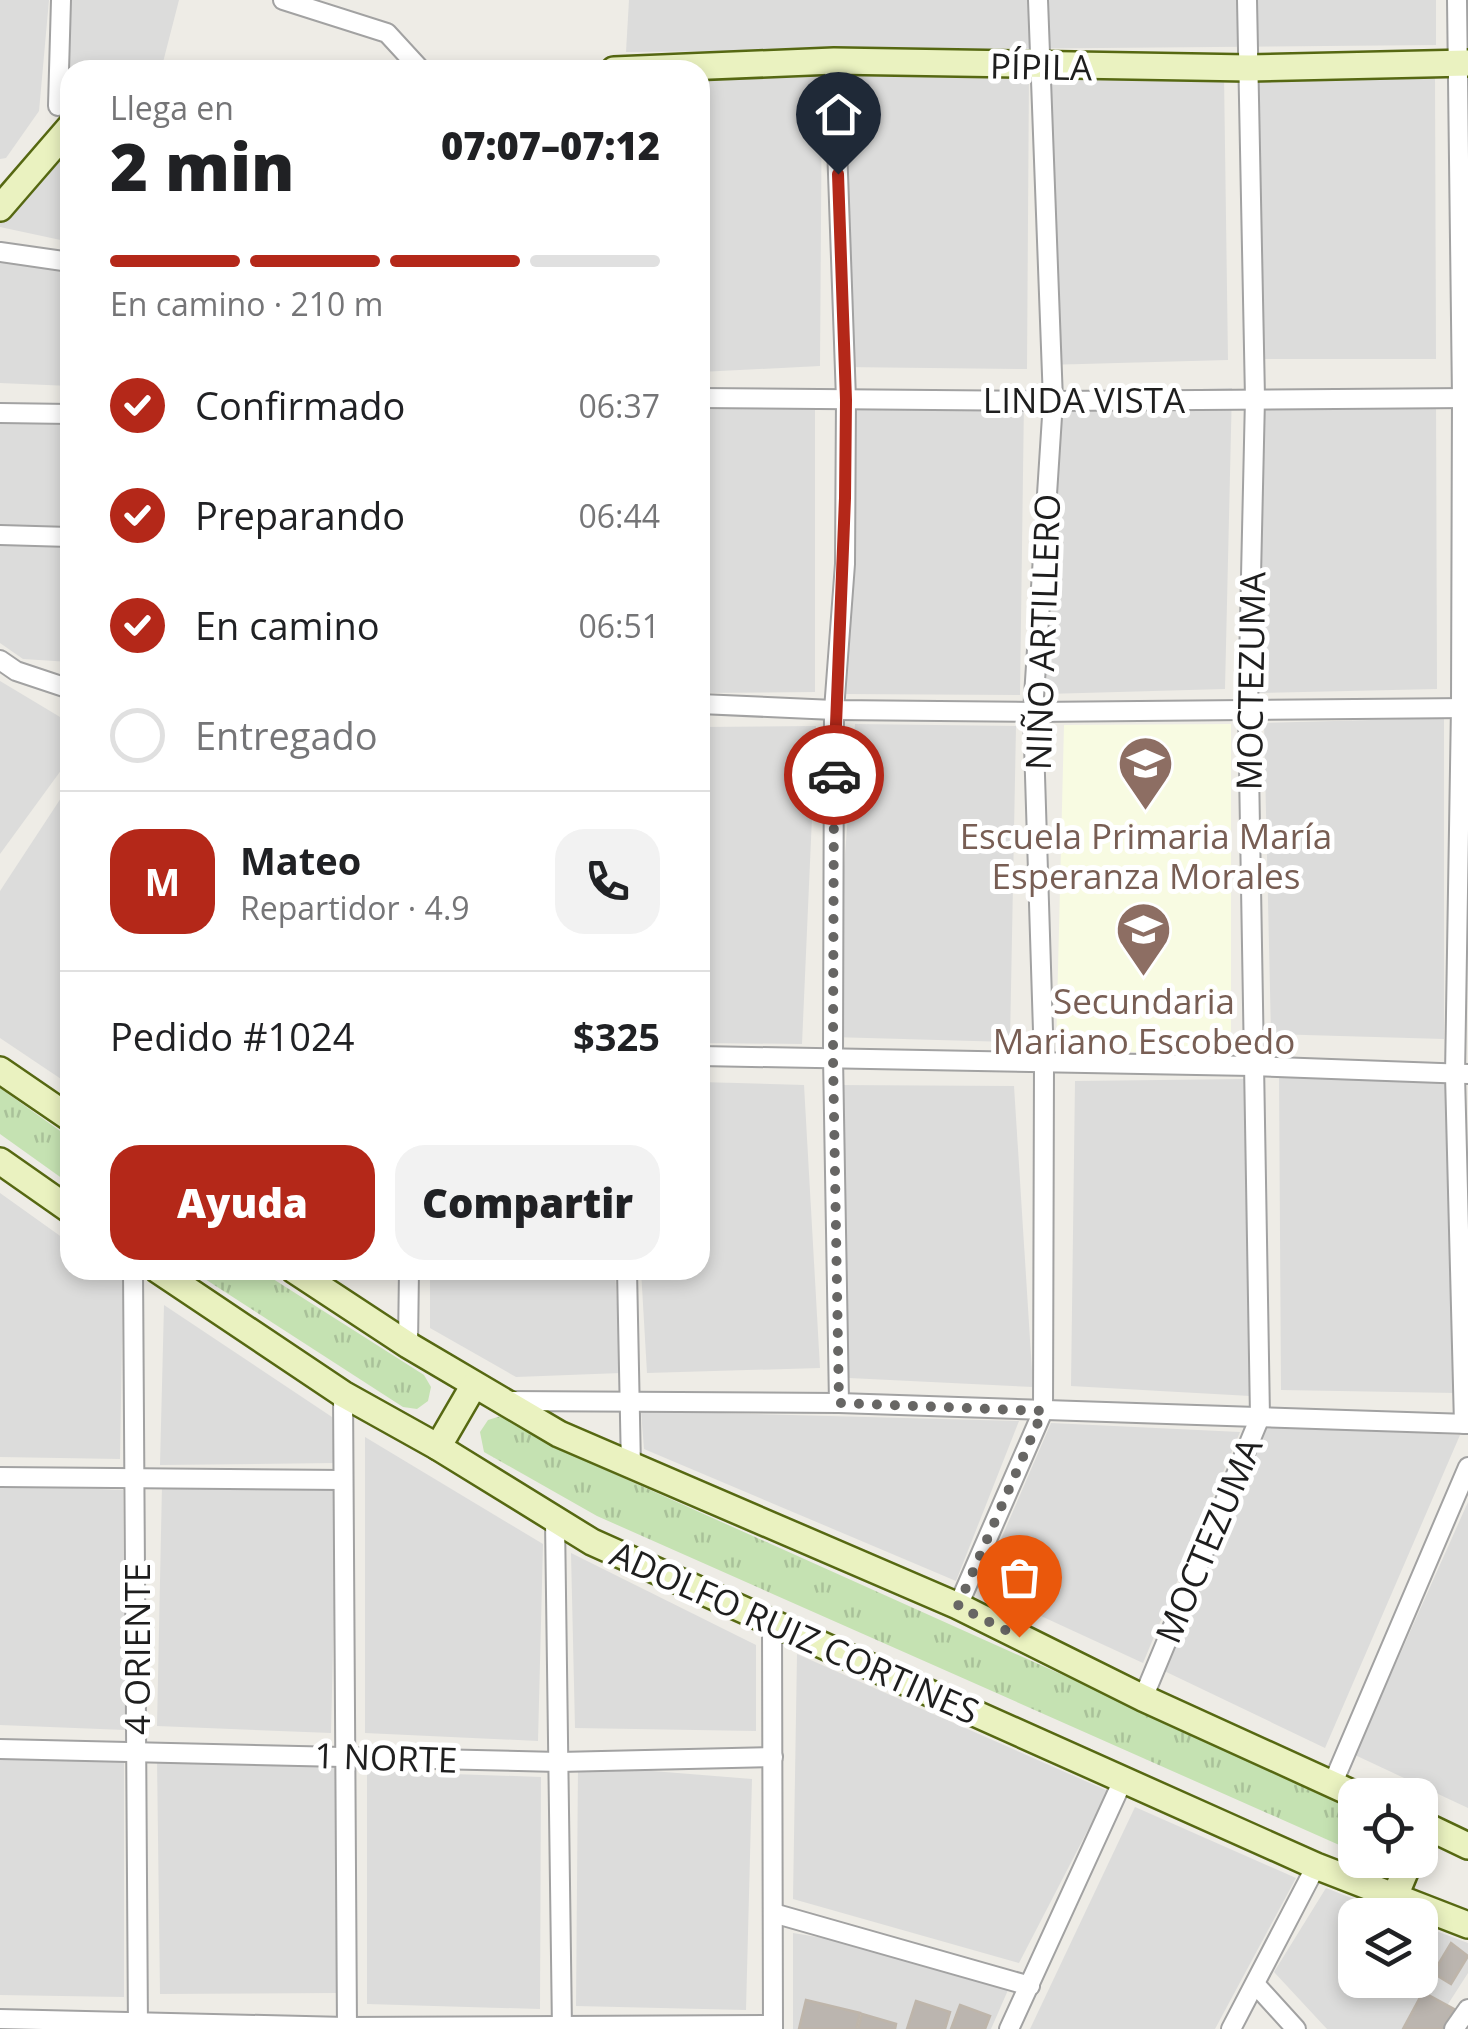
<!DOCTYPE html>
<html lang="es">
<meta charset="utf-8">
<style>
:root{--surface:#fff;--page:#f2f2f2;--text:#202124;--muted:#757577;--line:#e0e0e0;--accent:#b42819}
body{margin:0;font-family:"Open Sans",sans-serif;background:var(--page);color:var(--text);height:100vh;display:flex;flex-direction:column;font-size:38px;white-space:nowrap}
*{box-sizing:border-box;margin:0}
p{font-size:32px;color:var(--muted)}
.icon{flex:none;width:55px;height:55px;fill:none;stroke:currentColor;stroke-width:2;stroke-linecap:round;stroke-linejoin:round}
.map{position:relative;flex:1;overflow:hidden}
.drawer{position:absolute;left:60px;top:60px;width:650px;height:1220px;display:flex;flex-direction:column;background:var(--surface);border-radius:30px;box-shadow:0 5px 15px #0003}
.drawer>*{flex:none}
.buttons{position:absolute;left:1338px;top:1778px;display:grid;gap:20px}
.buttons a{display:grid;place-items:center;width:100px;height:100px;border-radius:20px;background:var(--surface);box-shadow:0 5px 15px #0003;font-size:50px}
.pin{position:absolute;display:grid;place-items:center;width:85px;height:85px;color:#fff;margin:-102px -42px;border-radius:50% 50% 50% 0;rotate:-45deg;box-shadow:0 0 10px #0007}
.pin .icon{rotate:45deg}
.courier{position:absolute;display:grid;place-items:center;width:100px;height:100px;margin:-50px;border:8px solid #b42819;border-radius:50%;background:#fff;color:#222;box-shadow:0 2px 12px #0007}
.summary em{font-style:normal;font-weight:800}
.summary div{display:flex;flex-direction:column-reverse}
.summary{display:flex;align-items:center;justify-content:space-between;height:170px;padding:0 50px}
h1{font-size:65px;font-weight:800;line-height:75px}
.bar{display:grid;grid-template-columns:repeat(4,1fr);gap:15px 10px;align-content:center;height:120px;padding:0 50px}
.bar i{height:12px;border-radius:8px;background:var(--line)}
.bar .on{background:var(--accent)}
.bar p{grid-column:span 4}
.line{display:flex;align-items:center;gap:25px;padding:0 50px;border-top:2px solid var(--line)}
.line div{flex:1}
.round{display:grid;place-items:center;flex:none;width:105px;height:105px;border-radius:30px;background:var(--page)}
ol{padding:0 50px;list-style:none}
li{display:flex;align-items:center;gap:30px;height:110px}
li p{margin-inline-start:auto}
li .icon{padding:10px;border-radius:50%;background:var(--accent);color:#fff;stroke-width:4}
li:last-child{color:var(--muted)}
li i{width:55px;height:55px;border:5px solid var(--line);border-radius:50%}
.primary-button{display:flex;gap:20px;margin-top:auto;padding:20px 50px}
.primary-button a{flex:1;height:115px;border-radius:30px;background:var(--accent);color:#fff;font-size:40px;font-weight:800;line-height:115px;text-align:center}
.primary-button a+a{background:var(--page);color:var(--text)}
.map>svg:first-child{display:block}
.residential{fill:#dcdcdb}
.education{fill:#f8fbe2}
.grass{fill:url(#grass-tufts)}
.building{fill:#bbb5af;stroke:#beb5aa;stroke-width:2.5}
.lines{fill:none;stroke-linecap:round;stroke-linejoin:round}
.street-casing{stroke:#a2a2a2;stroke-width:22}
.secondary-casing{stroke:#566812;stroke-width:30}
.street{stroke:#fff;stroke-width:18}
.secondary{stroke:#eaf2c0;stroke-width:25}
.done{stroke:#676664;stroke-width:10;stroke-dasharray:0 18}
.route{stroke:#b42819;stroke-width:12}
.labels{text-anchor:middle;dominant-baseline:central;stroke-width:10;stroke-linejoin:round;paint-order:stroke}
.street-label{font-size:35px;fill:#1e1e1e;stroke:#fff}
.education-label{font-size:35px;fill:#785e54;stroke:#fff}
</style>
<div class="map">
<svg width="1468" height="2029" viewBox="0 0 1468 2029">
<defs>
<pattern id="grass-tufts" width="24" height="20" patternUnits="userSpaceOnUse" patternTransform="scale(2.5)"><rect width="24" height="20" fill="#c5e2b2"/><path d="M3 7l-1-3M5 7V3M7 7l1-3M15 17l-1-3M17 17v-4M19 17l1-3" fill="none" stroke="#a9c199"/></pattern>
</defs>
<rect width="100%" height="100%" fill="#eeece6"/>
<g class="residential">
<path d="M 0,0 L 49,0 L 39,111 L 6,158 L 0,159 Z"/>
<path d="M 63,0 L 179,0 L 161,70 L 70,70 L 70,86 L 64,88 Z"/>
<path d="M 629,0 L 1436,0 L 1436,45 L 626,52 Z"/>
<path d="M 700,70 L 822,75 L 820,366 L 700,372 Z"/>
<path d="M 1029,72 L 1027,369 L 842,367 L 847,75 Z"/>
<path d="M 1435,73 L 1436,359 L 1255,359 L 1257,77 Z"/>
<path d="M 1052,75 L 1224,75 L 1228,360 L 1045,365 Z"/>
<path d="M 70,137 L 70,242 L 0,227 L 0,219 Z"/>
<path d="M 0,246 L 70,259 L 70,386 L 0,383 Z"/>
<path d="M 1232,388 L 1225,689 L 1046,694 L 1046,394 Z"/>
<path d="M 1436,391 L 1437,689 L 1258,693 L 1259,392 Z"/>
<path d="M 815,398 L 815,692 L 700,693 L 700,400 Z"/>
<path d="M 1024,400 L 1020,695 L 842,694 L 850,401 Z"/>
<path d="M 0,405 L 70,408 L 70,527 L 0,526 Z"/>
<path d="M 0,543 L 70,545 L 70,662 L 23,659 L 0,643 Z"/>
<path d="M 0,681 L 70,723 L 70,758 L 0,854 Z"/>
<path d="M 1444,718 L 1444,1039 L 1271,1034 L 1264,723 Z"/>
<path d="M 855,724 L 1016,726 L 1010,1042 L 831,1037 Z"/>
<path d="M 816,726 L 802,1044 L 700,1043 L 700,727 Z"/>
<path d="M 61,798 L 70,805 L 70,1085 L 0,1038 L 0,891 Z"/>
<path d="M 1279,1076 L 1446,1076 L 1456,1393 L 1281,1390 Z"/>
<path d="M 1245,1079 L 1250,1396 L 1071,1386 L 1075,1081 Z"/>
<path d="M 700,1082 L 804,1085 L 820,1368 L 647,1373 L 641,1270 L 700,1270 Z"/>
<path d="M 834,1085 L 1014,1086 L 1033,1387 L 849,1378 Z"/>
<path d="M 0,1193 L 70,1243 L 70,1270 L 109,1270 L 123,1280 L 120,1459 L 0,1457 Z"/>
<path d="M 430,1270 L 615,1270 L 621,1373 L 516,1377 L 430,1328 Z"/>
<path d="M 164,1305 L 332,1417 L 335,1463 L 160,1465 Z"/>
<path d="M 641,1411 L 1019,1421 L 956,1581 L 644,1449 Z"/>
<path d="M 1051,1423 L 1240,1432 L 1143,1663 L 980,1588 Z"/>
<path d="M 1263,1426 L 1460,1435 L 1325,1748 L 1158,1668 Z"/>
<path d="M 365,1437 L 543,1544 L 538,1741 L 365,1733 Z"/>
<path d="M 337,1480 L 331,1733 L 157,1726 L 162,1485 Z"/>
<path d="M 0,1485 L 123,1490 L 125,1730 L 0,1725 Z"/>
<path d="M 1468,1502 L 1468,1808 L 1355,1755 Z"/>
<path d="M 571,1553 L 756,1645 L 756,1731 L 575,1728 Z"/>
<path d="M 797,1654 L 1108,1791 L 1019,1963 L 793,1899 Z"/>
<path d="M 0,1758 L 124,1758 L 124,1997 L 0,1995 Z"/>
<path d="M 157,1759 L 338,1763 L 336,1993 L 160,1994 Z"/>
<path d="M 578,1765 L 752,1779 L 746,2010 L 576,2006 Z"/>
<path d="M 367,1771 L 541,1777 L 540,2009 L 367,2004 Z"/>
<path d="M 1135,1807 L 1296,1878 L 1215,2029 L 1030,2029 Z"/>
<path d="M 1326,1888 L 1395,1915 L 1355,1915 L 1355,1980 L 1420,1980 L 1420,1925 L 1468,1943 L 1468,1973 L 1432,2029 L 1327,2029 L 1274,1972 Z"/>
<path d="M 793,1933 L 866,1945 L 1008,1990 L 991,2029 L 793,2029 Z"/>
</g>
<path class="education" d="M 1231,724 L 1231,1053 L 1056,1051 L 1064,725 Z"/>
<g class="grass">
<path d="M 0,1088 L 70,1138 L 70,1184 L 0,1134 Z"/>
<path d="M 191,1270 L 259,1270 L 424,1375 L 431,1387 L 428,1401 L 417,1409 L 403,1407 Z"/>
<path d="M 501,1416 L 590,1463 L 1355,1806 L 1355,1852 L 597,1516 L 484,1452 L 480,1432 L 488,1420 Z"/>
</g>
<g class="building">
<path d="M 1451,1943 L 1468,1956 L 1451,1984 L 1433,1973 Z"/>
<path d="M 1423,1992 L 1454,2009 L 1443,2029 L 1403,2029 Z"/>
<path d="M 806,2000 L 860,2013 L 856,2029 L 799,2029 Z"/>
<path d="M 916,2001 L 950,2012 L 945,2029 L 907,2029 Z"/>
<path d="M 960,2005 L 990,2016 L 985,2029 L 951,2029 Z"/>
<path d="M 862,2014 L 896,2024 L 895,2029 L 858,2029 Z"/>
</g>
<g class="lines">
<defs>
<g id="street">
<path d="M 283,0 L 387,33 L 421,70"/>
<path d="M 1457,0 L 1462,398 L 1461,707 L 1455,1075 L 1464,1424"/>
<path d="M 834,61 L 846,399 L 845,564 L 834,710 L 833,1057 L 839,1403"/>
<path d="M 58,106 L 61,0"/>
<path d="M 0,252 L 70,262"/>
<path d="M 700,398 L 1053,401 L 1468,398"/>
<path d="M 0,413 L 70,414"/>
<path d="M 0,535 L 70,537"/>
<path d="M 0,660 L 16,671 L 70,689"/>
<path d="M 700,704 L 834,710 L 1033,712 L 1468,708"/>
<path d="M 700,1056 L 1252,1066 L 1468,1074"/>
<path d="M 133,1270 L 138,2029"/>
<path d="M 627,1270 L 631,1467"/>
<path d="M 408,1345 L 409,1270"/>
<path d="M 343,1394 L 347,2029"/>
<path d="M 504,1401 L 839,1403 L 1468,1424"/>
<path d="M 0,1477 L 343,1480"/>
<path d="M 555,1521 L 562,2029"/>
<path d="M 958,1606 L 1043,1411 L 1044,1063 L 1033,712 L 1053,401 L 1038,0"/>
<path d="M 772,1624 L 773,2029"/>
<path d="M 1143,1698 L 1260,1417 L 1248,710 L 1255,398 L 1247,0"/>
<path d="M 0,1749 L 559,1762 L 773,1757"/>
<path d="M 1332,1785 L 1468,1467"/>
<path d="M 773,1913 L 1030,1986"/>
<path d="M 1256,1985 L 1296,2029"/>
<path d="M 0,2019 L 346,2027 L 773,2025"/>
<path d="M 1009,2029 L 1124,1778"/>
<path d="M 1231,2029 L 1316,1866"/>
<path d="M 1454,2029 L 1468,2009"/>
</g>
<g id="secondary">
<path d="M 614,70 L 834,61 L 1249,68 L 1468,63"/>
<path d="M 0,208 L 70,127"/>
<path d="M 0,1070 L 70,1118"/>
<path d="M 0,1161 L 70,1210"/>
<path d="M 158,1270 L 343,1394 L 438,1447 L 592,1542 L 1316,1866 L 1468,1925"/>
<path d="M 294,1270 L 408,1345 L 559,1434 L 958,1606 L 1143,1698 L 1356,1795"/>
<path d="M 438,1447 L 474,1385"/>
<path d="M 1420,1823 L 1468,1846"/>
<path d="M 1395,1896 L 1410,1860"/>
</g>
</defs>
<use href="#street" class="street-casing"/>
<use href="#secondary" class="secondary-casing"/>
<use href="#street" class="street"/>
<use href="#secondary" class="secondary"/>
</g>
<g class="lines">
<path class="done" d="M 834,775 L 833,1057 L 839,1403 L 1043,1411 L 958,1606 L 1019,1637"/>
<path class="route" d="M 834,775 L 845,498 L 846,400 L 838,174"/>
</g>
<defs>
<symbol id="school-pin" viewBox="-11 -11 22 30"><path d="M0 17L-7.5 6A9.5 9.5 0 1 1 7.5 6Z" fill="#8d6e63" stroke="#fff"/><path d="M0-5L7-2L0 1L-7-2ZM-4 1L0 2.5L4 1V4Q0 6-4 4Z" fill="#fff"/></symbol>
</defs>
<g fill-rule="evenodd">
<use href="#school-pin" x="1114" y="732" width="63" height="86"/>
<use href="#school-pin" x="1112" y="898" width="63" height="86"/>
</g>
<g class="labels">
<g class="street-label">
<text transform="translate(1041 66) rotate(1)">PÍPILA</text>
<text x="1084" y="399">LINDA VISTA</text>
<text transform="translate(1042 632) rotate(-88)">NIÑO ARTILLERO</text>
<text transform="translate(1250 681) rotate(-89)">MOCTEZUMA</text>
<text transform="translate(1208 1540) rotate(-67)">MOCTEZUMA</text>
<text transform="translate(795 1632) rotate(24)">ADOLFO RUIZ CORTINES</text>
<text transform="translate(136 1649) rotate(-90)">4 ORIENTE</text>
<text transform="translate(386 1757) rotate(2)">1 NORTE</text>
</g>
<g class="education-label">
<text x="1146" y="835">Escuela Primaria María<tspan x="1146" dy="40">Esperanza Morales</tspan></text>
<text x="1144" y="1000">Secundaria<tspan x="1144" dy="40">Mariano Escobedo</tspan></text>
</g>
</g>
</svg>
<div class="buttons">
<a><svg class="icon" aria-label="locate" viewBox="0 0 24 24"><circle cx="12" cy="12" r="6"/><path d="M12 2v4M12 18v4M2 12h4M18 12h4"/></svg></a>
<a><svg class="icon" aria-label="layers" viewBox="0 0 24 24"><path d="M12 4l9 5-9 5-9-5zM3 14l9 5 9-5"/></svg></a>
</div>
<div class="pin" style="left:1019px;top:1637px;background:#ea580c"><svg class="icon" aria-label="bag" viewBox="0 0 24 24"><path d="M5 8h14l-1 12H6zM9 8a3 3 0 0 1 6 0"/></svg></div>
<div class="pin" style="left:838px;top:174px;background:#1f2937"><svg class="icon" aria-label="home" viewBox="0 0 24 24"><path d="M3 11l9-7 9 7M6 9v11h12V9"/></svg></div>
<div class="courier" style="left:834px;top:775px"><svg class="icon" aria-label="car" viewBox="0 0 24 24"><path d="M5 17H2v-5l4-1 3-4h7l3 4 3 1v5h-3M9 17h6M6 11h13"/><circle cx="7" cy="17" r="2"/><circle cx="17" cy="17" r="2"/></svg></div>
<section class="drawer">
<div class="summary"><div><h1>2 min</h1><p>Llega en</p></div><em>07:07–07:12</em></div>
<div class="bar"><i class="on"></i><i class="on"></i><i class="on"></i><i></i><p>En camino · 210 m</p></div>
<ol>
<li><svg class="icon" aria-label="check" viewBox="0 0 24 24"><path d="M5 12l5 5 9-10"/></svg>Confirmado<p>06:37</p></li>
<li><svg class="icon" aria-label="check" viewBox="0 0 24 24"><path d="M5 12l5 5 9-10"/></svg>Preparando<p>06:44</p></li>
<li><svg class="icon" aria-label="check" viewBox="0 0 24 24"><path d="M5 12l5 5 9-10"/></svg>En camino<p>06:51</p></li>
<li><i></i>Entregado</li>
</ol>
<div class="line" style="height:180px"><b class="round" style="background:var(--accent);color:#fff">M</b><div><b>Mateo</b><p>Repartidor · 4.9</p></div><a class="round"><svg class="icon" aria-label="phone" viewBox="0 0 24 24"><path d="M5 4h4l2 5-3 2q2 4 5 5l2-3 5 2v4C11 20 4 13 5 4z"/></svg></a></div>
<div class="line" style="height:130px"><div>Pedido #1024</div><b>$325</b></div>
<div class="primary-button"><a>Ayuda</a><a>Compartir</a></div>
</section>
</div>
